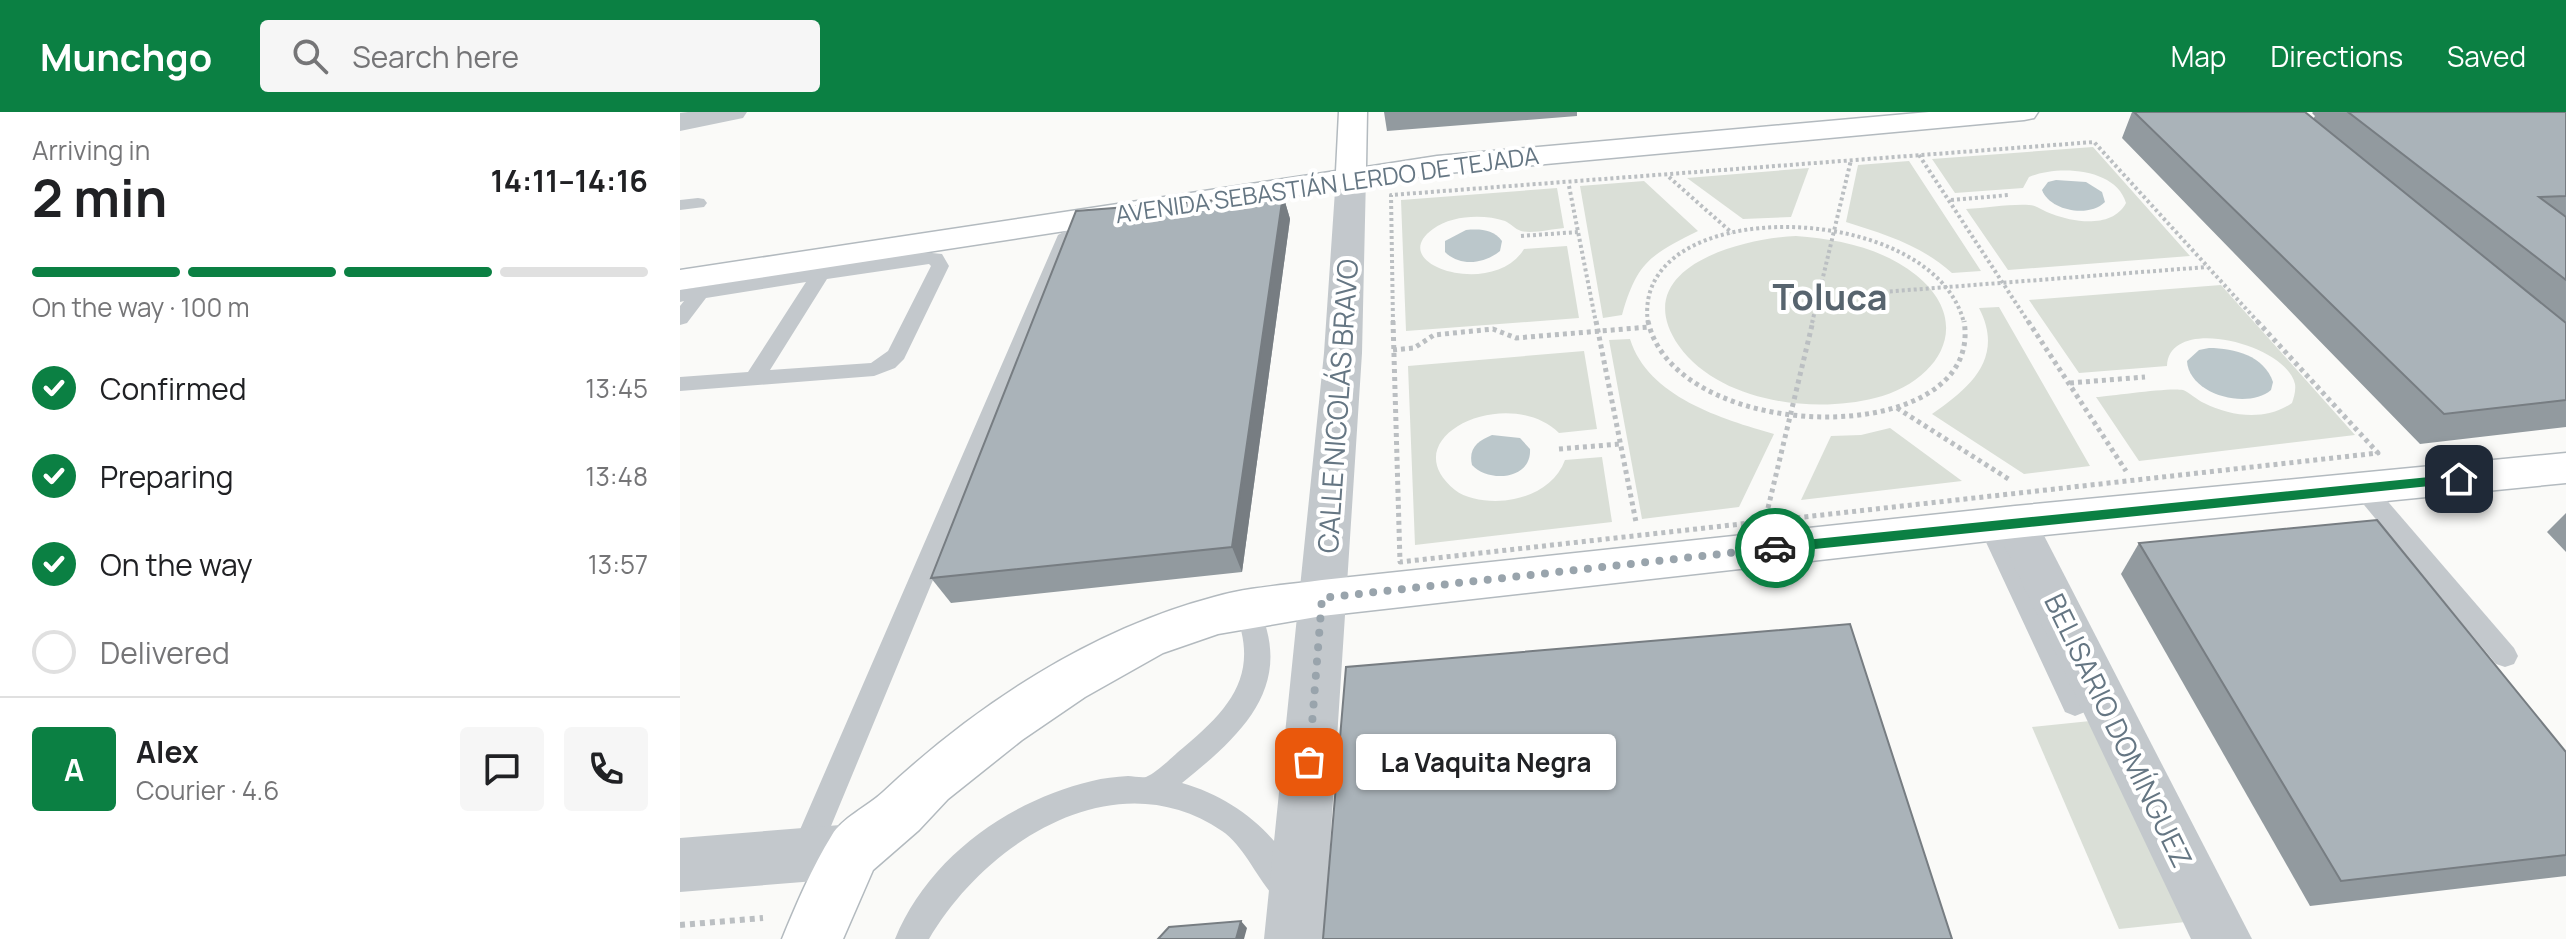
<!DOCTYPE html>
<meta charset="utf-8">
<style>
:root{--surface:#fff;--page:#f6f6f6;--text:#202124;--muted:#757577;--line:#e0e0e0;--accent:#0b8043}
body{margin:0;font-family:Manrope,sans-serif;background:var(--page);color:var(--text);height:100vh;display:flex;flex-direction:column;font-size:30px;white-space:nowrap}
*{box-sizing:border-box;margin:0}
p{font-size:26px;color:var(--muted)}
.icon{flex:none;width:44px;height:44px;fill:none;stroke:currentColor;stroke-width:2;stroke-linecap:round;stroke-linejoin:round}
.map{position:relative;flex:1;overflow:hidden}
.sheet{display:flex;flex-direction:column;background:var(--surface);width:680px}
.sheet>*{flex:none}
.pin{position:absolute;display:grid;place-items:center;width:68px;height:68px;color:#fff;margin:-34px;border-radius:16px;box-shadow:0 4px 12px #0006}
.courier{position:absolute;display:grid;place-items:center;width:80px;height:80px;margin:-40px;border:6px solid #0b8043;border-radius:50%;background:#fff;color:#222;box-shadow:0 2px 10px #0007}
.bubble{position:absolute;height:56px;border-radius:8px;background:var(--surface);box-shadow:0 2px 6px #0004;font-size:26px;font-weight:700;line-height:56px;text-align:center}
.headline em{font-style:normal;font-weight:700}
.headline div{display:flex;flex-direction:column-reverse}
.headline{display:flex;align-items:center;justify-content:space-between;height:136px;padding:0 32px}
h1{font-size:52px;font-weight:700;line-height:60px}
.bar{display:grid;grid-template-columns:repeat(4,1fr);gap:12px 8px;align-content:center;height:96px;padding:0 32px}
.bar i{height:10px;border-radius:6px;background:var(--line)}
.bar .active{background:var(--accent)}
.bar p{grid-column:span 4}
.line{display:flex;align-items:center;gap:20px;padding:0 32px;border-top:2px solid var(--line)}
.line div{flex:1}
.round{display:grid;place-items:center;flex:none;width:84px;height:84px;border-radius:8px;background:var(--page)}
ol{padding:0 32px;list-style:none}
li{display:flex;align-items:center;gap:24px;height:88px}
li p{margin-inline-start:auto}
li .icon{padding:8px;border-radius:50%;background:var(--accent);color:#fff;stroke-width:4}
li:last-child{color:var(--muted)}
li i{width:44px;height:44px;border:4px solid var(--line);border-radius:50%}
header{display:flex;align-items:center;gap:48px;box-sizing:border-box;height:112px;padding:0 40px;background:var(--accent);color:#fff}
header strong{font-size:38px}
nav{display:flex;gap:44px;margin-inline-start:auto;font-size:28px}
.search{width:560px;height:72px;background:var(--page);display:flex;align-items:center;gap:20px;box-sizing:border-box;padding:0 28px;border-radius:8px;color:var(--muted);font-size:30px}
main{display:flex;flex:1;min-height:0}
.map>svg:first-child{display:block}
.green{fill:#dadfd7}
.water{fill:#bbc7cb}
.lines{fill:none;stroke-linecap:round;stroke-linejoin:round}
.secondary-casing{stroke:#b3babf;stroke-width:3}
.path-far2{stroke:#bbbfc2;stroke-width:4;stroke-dasharray:3 3;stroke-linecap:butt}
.path-far1{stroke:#bbbfc2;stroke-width:5;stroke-dasharray:4 4;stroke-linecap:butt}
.path{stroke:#bbbfc2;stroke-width:6;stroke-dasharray:5 5;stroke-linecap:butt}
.lane{fill:#c3c8cc;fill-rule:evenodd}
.street{fill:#c3c8cc;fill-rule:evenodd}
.secondary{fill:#fff;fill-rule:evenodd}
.wall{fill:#929a9f}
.shaded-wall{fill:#777d82}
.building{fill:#aab3b9;stroke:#777d82;stroke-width:2}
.route{fill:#0b8043}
.done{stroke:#99a4ac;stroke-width:8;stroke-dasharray:0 14.4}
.labels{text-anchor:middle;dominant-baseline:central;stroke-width:8;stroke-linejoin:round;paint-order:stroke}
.far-street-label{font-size:24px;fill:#657683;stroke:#fff}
.street-label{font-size:28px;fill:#657683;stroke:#fff}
.far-town-label{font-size:36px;font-weight:bold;fill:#57646e;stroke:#fff}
</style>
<header>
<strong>Munchgo</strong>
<div class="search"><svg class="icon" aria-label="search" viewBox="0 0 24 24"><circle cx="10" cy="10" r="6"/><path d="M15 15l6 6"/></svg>Search here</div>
<nav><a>Map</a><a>Directions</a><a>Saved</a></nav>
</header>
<main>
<section class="sheet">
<div class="headline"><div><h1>2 min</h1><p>Arriving in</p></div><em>14:11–14:16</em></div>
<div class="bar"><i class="active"></i><i class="active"></i><i class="active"></i><i></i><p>On the way · 100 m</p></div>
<ol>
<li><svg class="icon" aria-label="check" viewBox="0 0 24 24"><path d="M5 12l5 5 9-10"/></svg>Confirmed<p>13:45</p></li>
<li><svg class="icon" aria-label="check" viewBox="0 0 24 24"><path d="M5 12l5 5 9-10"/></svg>Preparing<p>13:48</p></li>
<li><svg class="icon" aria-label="check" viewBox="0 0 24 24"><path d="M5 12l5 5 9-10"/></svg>On the way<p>13:57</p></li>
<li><i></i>Delivered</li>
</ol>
<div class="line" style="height:144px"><b class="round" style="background:var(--accent);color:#fff">A</b><div><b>Alex</b><p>Courier · 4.6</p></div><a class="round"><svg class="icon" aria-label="chat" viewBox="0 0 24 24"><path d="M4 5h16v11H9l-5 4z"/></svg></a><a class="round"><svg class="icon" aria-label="phone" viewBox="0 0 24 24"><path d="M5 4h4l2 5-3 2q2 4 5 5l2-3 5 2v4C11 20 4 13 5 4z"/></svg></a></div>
</section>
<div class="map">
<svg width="1886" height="827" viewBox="0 0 1886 827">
<rect width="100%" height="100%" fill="#fafaf8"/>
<g class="green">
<path d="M 1413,35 L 1510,144 L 1328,158 L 1286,97 C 1307,96 1329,92 1349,93 C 1357,93 1364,100 1372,102 C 1395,111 1433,116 1446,91 C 1436,55 1376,53 1349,65 L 1343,76 L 1275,81 L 1252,47 Z"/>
<path d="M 1229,49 L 1301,159 L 1272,161 C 1241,133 1204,122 1166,110 L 1178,53 Z"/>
<path d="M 1129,56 L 1111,105 L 1063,107 L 1007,66 Z"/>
<path d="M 964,69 L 1018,119 C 970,143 957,150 942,203 L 923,206 L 900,74 Z"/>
<path d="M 877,76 L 884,116 C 872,117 852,122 841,119 C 835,117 830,111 825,109 C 804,102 772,103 753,117 C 703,153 814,187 844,137 L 887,134 L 899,206 L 726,219 L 721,88 Z"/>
<path d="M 1116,124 C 1158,127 1202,136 1236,163 C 1296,212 1258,270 1195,286 C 1133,302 1039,290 999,234 C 945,156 1062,126 1116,124 Z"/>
<path d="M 1541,173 L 1675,323 L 1459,349 L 1416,285 C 1432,284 1490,275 1503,278 C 1509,280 1517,288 1524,291 C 1552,305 1586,309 1612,291 C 1614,285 1616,278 1615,272 C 1606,232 1489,202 1487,254 L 1399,261 L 1349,188 Z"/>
<path d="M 1319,195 L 1410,354 L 1344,362 L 1252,302 C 1290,276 1325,246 1299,196 Z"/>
<path d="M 950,227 C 968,285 1042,307 1094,322 L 1059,395 L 962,407 L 929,228 Z"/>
<path d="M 904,239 L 917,317 L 879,321 C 828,271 710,325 775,378 C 789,389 816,391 834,387 C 856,383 877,370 885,348 L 922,345 L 932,410 L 735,433 L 728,254 Z"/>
<path d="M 1210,316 L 1282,369 L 1121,388 L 1151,324 L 1181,323 Z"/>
<path d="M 1420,608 L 1515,809 L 1439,817 L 1352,615 Z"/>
</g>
<g class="water">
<path d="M 1376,68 L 1406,70 L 1422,80 L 1425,90 C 1409,106 1370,99 1362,78 L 1368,70 Z"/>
<path d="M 786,118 C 800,117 813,117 822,129 L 820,139 C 804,152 780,155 765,140 L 765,129 Z"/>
<path d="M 1529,236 C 1555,236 1584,244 1593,270 L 1591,278 C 1568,298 1509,283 1507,249 L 1519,238 Z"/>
<path d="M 812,323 L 840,326 L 850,337 C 852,368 808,371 792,353 C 788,336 798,329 812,323 Z"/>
</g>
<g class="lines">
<defs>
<g id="secondary">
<path d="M 659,0 L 687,0 L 686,55 L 757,44 L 1249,0 L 1358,0 L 1354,6 L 1344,8 L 757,62 L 0,178 L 0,158 L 656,59 Z"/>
<path d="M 1886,341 L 1886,371 L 1335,426 L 642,504 L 538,522 L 483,541 L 405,585 L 342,628 L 268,687 L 239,718 L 193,758 L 163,827 L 102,827 C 116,793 132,755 152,723 C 162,706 188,694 203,680 C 296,593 410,518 534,485 C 569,475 607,473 642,468 L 1335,394 Z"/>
</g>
</defs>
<use href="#secondary" class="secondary-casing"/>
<g class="path-far2">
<path d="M 1239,43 L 1349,211"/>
<path d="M 989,65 L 1052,121"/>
<path d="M 889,74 L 916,211"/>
<path d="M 1271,88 L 1329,83"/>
<path d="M 841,124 L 898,120"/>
<path d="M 1138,185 L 1527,155"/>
<path d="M 713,211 L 711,83 L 1414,30 L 1579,211"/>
<path d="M 968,211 C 949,80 1254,86 1284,211"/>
<path d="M 1132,211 L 1171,48"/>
</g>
<g class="path-far1">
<path d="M 713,209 L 720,450 L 1698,341 L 1577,209"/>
<path d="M 916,209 L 956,410"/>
<path d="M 968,209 C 995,335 1306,339 1284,209"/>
<path d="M 1348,209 L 1446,359"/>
<path d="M 713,238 L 734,236 L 754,223 L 813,217 L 836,226 L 969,215"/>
<path d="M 1390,271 L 1465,265"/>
<path d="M 1217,296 L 1330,368"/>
<path d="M 879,337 L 940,332"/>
<path d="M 1088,396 L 1133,209"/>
</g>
<path class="path" d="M 0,813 L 83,806"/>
<g class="lane">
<path d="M 18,86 L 24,87 L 27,91 L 24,95 L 0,98 L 0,88 Z"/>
<path d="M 387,118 L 396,123 L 139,743 L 135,753 L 124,758 L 113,753 L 109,743 L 378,123 Z"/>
<path d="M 242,140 L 262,142 L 269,154 L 224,247 L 215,256 L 194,264 L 0,279 L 0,265 L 68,260 L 126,170 L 26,186 L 7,211 L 0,213 L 0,194 L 4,189 L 0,190 L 0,178 ZM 249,152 L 251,154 L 208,239 L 191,251 L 90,258 L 147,167 Z"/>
<path d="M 1683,368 L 1691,370 L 1834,536 L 1838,544 L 1834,552 L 1825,555 L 1816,552 L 1675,382 L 1671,376 L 1675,370 Z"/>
<path d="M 1310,404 L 1318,407 L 1322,413 L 1405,584 L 1409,592 L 1405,600 L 1395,604 L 1385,600 L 1298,413 L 1302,407 Z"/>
<path d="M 566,485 L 575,488 C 618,571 564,621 502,671 C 558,687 603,726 626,780 L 621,791 L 610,796 C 583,785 570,738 542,719 C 435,646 305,731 249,827 L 215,827 C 248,746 328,689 412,669 C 423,666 436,665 448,664 C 453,664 461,666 466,665 C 478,660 494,643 504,635 C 553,594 581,559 553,495 L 557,488 Z"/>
</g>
<g class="street">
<path d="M 8,0 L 67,0 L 63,6 L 0,19 L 0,1 Z"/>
<path d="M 671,55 L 682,58 L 686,64 L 682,241 L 644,827 L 584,827 L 644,241 L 656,64 L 660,58 Z"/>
<path d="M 1335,394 L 1351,399 L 1357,410 L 1572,827 L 1511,827 L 1313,410 L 1319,399 Z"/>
<path d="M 173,712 L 193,720 L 201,739 L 193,758 L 173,766 L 0,780 L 0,726 Z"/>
</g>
<use href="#secondary" class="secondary"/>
</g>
<g class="wall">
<path d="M 704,0 L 897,0 L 897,4 L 707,19 Z"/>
<path d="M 1452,0 L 1625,0 L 1633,7 L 1635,4 L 1632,1 L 1633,0 L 1886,0 L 1886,315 L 1740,332 L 1442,26 Z"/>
<path d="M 603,83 L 610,107 L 562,460 L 271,491 L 251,466 Z"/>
<path d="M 1886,401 L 1886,440 L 1867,420 Z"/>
<path d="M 1459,431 L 1886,640 L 1886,764 L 1630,794 L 1441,462 Z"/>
</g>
<g class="shaded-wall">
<path d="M 603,83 L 610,107 L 562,460 L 552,435 Z"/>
<path d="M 561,809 L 567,816 L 564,827 L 556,827 Z"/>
</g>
<g class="building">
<path d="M 1454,0 L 1625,0 L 1886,211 L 1886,288 L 1764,302 Z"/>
<path d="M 1668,0 L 1886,0 L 1886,84 L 1859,85 L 1886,105 L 1886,168 Z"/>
<path d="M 603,83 L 552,435 L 251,466 L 396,99 Z"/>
<path d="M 1697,408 L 1886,640 L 1886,743 L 1661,769 L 1459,431 Z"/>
<path d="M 1170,512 L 1272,827 L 643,827 L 666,555 Z"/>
<path d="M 561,809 L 556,827 L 478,827 L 489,815 Z"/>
</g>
<path class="route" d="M 1779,362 L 1785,367 L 1779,371 L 1095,441 L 1088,436 L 1095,431 Z"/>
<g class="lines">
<path class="done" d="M 629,650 L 642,486 L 1095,436"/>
</g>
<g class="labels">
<g class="far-street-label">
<text transform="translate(647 72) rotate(-8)">AVENIDA SEBASTIÁN LERDO DE TEJADA</text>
</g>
<g class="street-label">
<text transform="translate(657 294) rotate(-86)">CALLE NICOLÁS BRAVO</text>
<text transform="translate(1439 618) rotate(64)">BELISARIO DOMÍNGUEZ</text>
</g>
<g class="far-town-label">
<text x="1150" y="184">Toluca</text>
</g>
</g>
</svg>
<div class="pin" style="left:629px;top:650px;background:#ea580c"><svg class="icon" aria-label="bag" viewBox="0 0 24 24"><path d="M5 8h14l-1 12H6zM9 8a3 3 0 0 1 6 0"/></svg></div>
<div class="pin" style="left:1779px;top:367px;background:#1f2937"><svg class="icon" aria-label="home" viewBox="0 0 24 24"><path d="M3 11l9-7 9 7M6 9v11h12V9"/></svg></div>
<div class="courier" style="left:1095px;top:436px"><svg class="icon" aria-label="car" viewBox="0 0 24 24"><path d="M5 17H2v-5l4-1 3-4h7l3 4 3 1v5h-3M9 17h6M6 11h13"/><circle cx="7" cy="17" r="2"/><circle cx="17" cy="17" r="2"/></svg></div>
<div class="bubble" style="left:676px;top:622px;width:260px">La Vaquita Negra</div>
</div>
</main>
